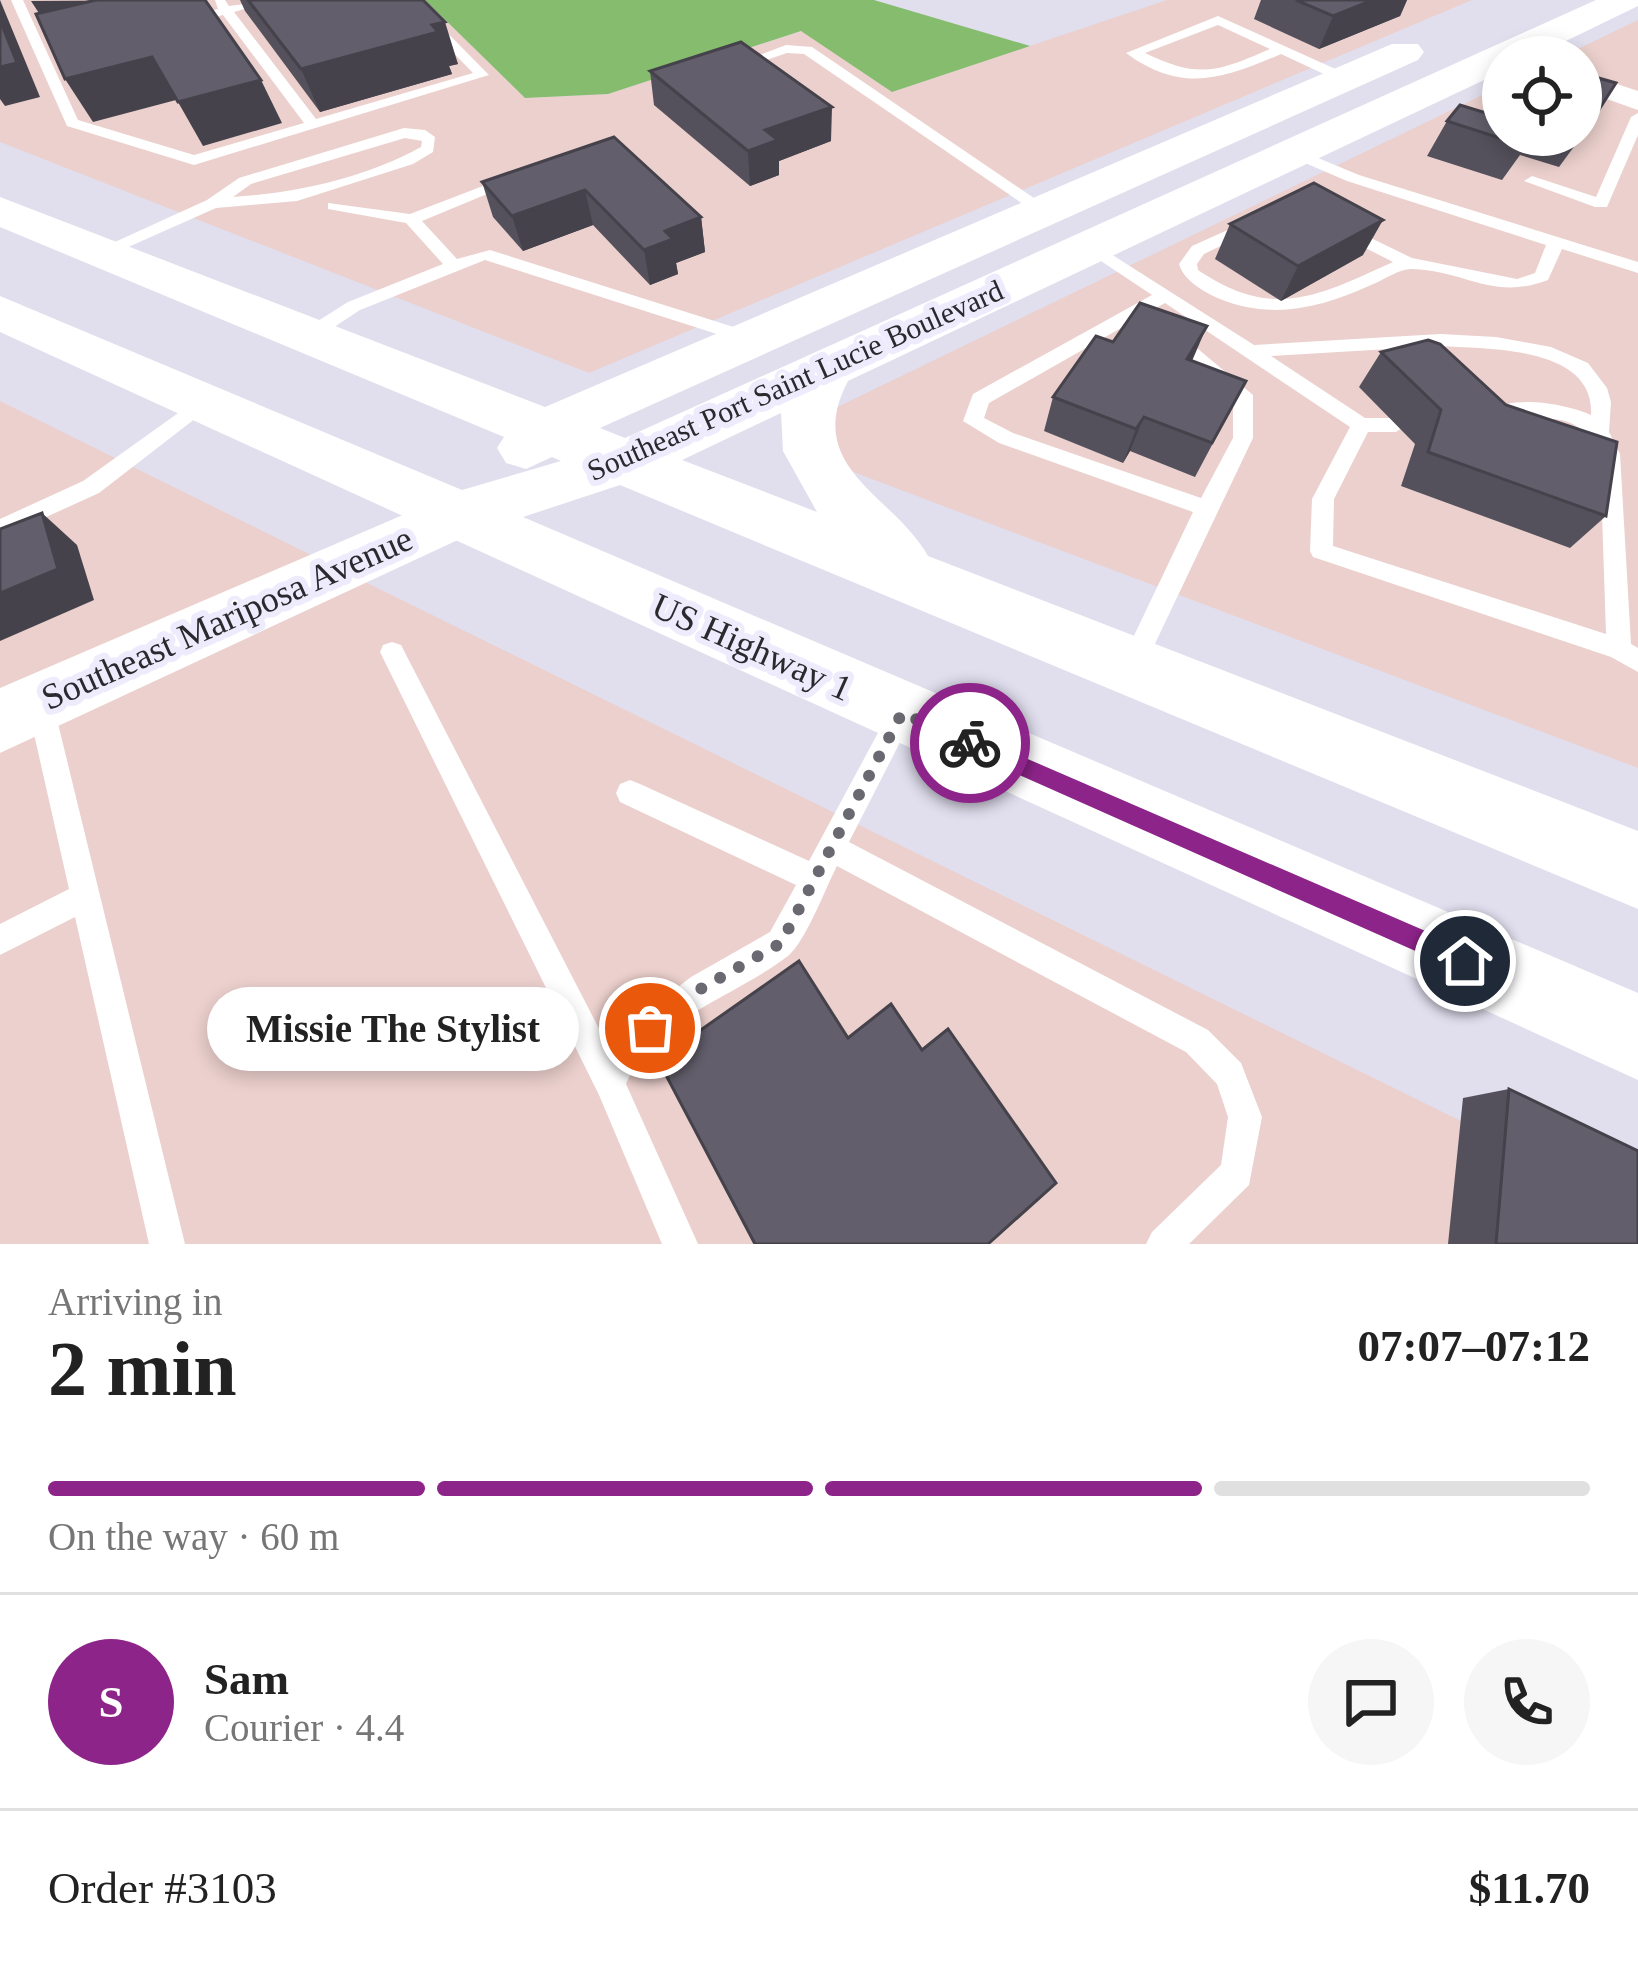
<!DOCTYPE html>
<meta charset="utf-8">
<style>
:root{--surface:#fff;--page:#f6f6f6;--text:#222;--muted:#767676;--line:#e0e0e0;--accent:#8d2489}
body{margin:0;font-family:Georgia,serif;background:var(--page);color:var(--text);height:100vh;display:flex;flex-direction:column;font-size:45px;white-space:nowrap}
*{box-sizing:border-box;margin:0}
p{font-size:39px;color:var(--muted)}
.icon{flex:none;width:66px;height:66px;fill:none;stroke:currentColor;stroke-width:2;stroke-linecap:round;stroke-linejoin:round}
.map{position:relative;height:1244px;overflow:hidden}
.side{display:flex;flex-direction:column;background:var(--surface);flex:1}
.side>*{flex:none}
.buttons{position:absolute;left:1482px;top:36px;display:grid;gap:24px}
.buttons a{display:grid;place-items:center;width:120px;height:120px;border-radius:50%;background:var(--surface);box-shadow:0 6px 18px #0003;font-size:60px}
.pin{position:absolute;display:grid;place-items:center;width:102px;height:102px;color:#fff;margin:-51px;border:6px solid #fff;border-radius:50%;box-shadow:0 3px 12px #0007}
.courier{position:absolute;display:grid;place-items:center;width:120px;height:120px;margin:-60px;border:9px solid #8d2489;border-radius:50%;background:#fff;color:#222;box-shadow:0 3px 15px #0007}
.bubble{position:absolute;height:84px;border-radius:42px;background:var(--surface);box-shadow:0 6px 18px #0003;font-size:39px;font-weight:800;line-height:84px;text-align:center}
.head em{font-style:normal;font-weight:800}
.head div{display:flex;flex-direction:column-reverse}
.head{display:flex;align-items:center;justify-content:space-between;height:204px;padding:0 48px}
h1{font-size:78px;font-weight:800;line-height:90px}
.bar{display:grid;grid-template-columns:repeat(4,1fr);gap:18px 12px;align-content:center;height:144px;padding:0 48px}
.bar i{height:15px;border-radius:9px;background:var(--line)}
.bar .active{background:var(--accent)}
.bar p{grid-column:span 4}
.line{display:flex;align-items:center;gap:30px;padding:0 48px;border-top:3px solid var(--line)}
.line div{flex:1}
.round{display:grid;place-items:center;flex:none;width:126px;height:126px;border-radius:63px;background:var(--page)}
.map>svg:first-child{display:block}
.commercial{fill:#ebd0cd}
.forest{fill:#85bc6d}
.lines{fill:none;stroke-linecap:round;stroke-linejoin:round}
.lane{fill:#fff;fill-rule:evenodd}
.street{fill:#fff;fill-rule:evenodd}
.secondary{fill:#fff;fill-rule:evenodd}
.primary{fill:#fff;fill-rule:evenodd}
.wall{fill:#54515c}
.shaded-wall{fill:#45424b}
.building{fill:#625e6b;stroke:#45424b;stroke-width:3}
.route{fill:#8d2489}
.done{stroke:#6a6971;stroke-width:12;stroke-dasharray:0 21.6}
.labels{text-anchor:middle;dominant-baseline:central;stroke-width:12;stroke-linejoin:round;paint-order:stroke}
.far-street-label{font-size:30px;fill:#2a292e;stroke:#eeecfc}
.street-label{font-size:36px;fill:#2a292e;stroke:#eeecfc}
</style>
<div class="map">
<svg width="1638" height="1244" viewBox="0 0 1638 1244">
<rect width="100%" height="100%" fill="#e1dfee"/>
<g class="commercial">
<path d="M 0,0 L 425,0 L 525,98 L 608,94 L 802,31 L 892,92 L 1167,0 L 1472,0 L 589,373 L 0,142 Z"/>
<path d="M 1638,20 L 1638,95 L 1581,73 L 1581,57 L 1561,57 Z"/>
<path d="M 1503,85 L 1503,135 L 1581,135 L 1581,87 L 1638,108 L 1638,768 L 840,467 L 827,412 Z"/>
<path d="M 0,401 L 317,558 L 0,699 Z"/>
<path d="M 359,579 L 1638,1208 L 1638,1244 L 0,1244 L 0,744 Z"/>
</g>
<path class="forest" d="M 425,0 L 874,0 L 1030,46 L 892,92 L 801,31 L 608,94 L 525,98 Z"/>
<g class="lines">
<g class="lane">
<path d="M 11,0 L 23,0 L 78,120 L 194,155 L 304,123 L 223,15 L 183,25 L 176,21 L 218,9 L 215,0 L 225,0 L 229,6 L 274,0 L 234,12 L 316,119 L 473,73 L 402,0 L 415,0 L 489,75 L 194,165 L 67,126 Z"/>
<path d="M 1218,16 L 1351,76 L 1353,79 L 1341,82 L 1281,54 C 1223,79 1182,94 1126,53 ZM 1218,25 L 1270,49 C 1217,72 1199,79 1145,53 Z"/>
<path d="M 786,45 L 812,47 L 1053,211 L 1039,215 L 804,54 L 787,53 L 731,72 L 724,68 Z"/>
<path d="M 1638,113 L 1638,135 L 1607,207 L 1595,207 L 1524,181 L 1532,176 L 1596,197 L 1631,117 Z"/>
<path d="M 404,128 L 425,130 L 435,137 L 433,152 L 413,164 L 297,201 L 216,208 L 108,256 L 93,252 L 207,200 L 239,178 ZM 405,138 L 422,141 L 421,147 C 365,178 296,193 233,197 L 251,184 Z"/>
<path d="M 1294,148 L 1359,175 L 1638,262 L 1638,273 L 1562,249 L 1548,280 C 1493,301 1466,271 1413,269 C 1400,268 1384,280 1371,285 C 1321,308 1272,320 1220,299 C 1204,292 1184,281 1179,264 L 1192,246 L 1252,219 L 1258,220 L 1258,228 L 1204,254 L 1197,264 L 1198,270 C 1273,321 1318,296 1393,262 L 1338,234 L 1338,226 L 1344,225 L 1412,258 L 1517,279 L 1535,273 L 1546,245 L 1347,181 L 1289,156 L 1286,153 Z"/>
<path d="M 509,176 L 523,179 L 422,221 L 457,259 L 490,250 L 759,335 L 759,343 L 745,343 L 485,260 L 360,310 L 316,339 L 302,339 L 302,331 L 348,302 L 443,264 L 406,223 L 328,209 L 328,203 L 410,214 Z"/>
<path d="M 1092,242 L 1254,345 L 1440,334 L 1496,337 L 1551,347 L 1588,363 L 1607,388 L 1611,402 L 1609,432 L 1620,454 L 1631,644 L 1638,648 L 1638,672 L 1611,657 L 1313,557 L 1310,551 L 1312,499 L 1350,427 L 1165,303 L 989,403 L 984,418 L 1013,433 L 1201,498 L 1233,438 L 1233,397 L 1165,341 L 1165,333 L 1179,333 L 1253,395 L 1253,438 L 1141,673 L 1132,676 L 1123,673 L 1120,665 L 1193,512 L 999,443 L 963,421 L 973,394 L 1152,295 L 1086,251 L 1086,243 ZM 1440,346 C 1488,349 1595,346 1591,415 C 1566,404 1511,394 1490,412 C 1521,439 1567,390 1600,454 L 1606,634 L 1333,546 L 1334,499 L 1368,432 L 1396,432 L 1406,425 L 1396,418 L 1365,418 L 1271,356 Z"/>
<path d="M 202,396 L 209,398 L 209,408 L 99,493 L 0,538 L 0,519 L 83,481 Z"/>
<path d="M 392,642 L 401,645 L 609,1048 L 614,1037 L 691,977 L 770,932 L 796,885 L 620,802 L 616,793 L 620,784 L 630,780 L 640,784 L 809,861 L 893,705 L 902,702 L 911,705 L 915,713 L 849,842 L 1208,1030 L 1241,1063 L 1262,1117 L 1249,1185 L 1189,1244 L 1146,1244 L 1152,1232 L 1221,1165 L 1228,1117 L 1217,1084 L 1186,1052 L 837,866 C 826,887 806,941 788,956 C 735,997 653,1018 626,1084 L 698,1244 L 662,1244 L 599,1095 L 380,652 L 383,645 Z"/>
<path d="M 40,692 L 49,695 L 53,703 L 185,1244 L 149,1244 L 75,917 L 0,955 L 0,924 L 69,889 L 27,703 L 31,695 Z"/>
</g>
<path class="street" d="M 1581,72 L 1638,91 L 1638,110 L 1581,90 Z"/>
<path class="secondary" d="M 454,493 L 475,500 L 484,516 L 475,532 L 0,753 L 0,688 Z"/>
<path class="primary" d="M 1596,0 L 1638,0 L 1638,6 L 1533,57 L 1503,57 L 1503,71 L 848,381 C 802,468 894,495 928,556 L 1638,831 L 1638,909 L 620,485 L 523,517 L 1638,993 L 1638,1080 L 0,332 L 0,296 L 462,490 L 561,461 L 552,457 L 526,469 L 506,463 L 497,448 L 504,437 L 0,227 L 0,197 L 545,407 L 1392,44 L 1418,44 L 1424,52 L 1418,60 L 600,428 L 625,438 ZM 781,413 L 783,451 L 817,512 L 682,460 Z"/>
</g>
<g class="wall">
<path d="M 240,0 L 423,0 L 458,64 L 449,66 L 452,74 L 320,112 L 245,11 Z"/>
<path d="M 1261,0 L 1407,0 L 1400,16 L 1319,49 L 1254,19 Z"/>
<path d="M 650,71 L 831,141 L 779,161 L 779,175 L 750,186 L 654,105 Z"/>
<path d="M 1581,73 L 1584,133 L 1559,167 L 1520,155 L 1502,180 L 1427,156 L 1447,121 L 1503,135 L 1581,135 Z"/>
<path d="M 614,137 L 701,217 L 705,252 L 676,263 L 678,274 L 650,285 L 593,225 L 523,251 L 493,217 L 482,182 Z"/>
<path d="M 1230,224 L 1363,255 L 1281,301 L 1215,259 Z"/>
<path d="M 1113,342 L 1192,361 L 1246,381 L 1195,477 L 1130,451 L 1123,463 L 1044,431 L 1053,397 Z"/>
<path d="M 1381,352 L 1606,516 L 1570,548 L 1401,486 L 1415,444 L 1359,387 Z"/>
<path d="M 1509,1089 L 1638,1244 L 1448,1244 L 1463,1098 Z"/>
</g>
<g class="shaded-wall">
<path d="M 0,0 L 40,97 L 5,106 L 0,99 Z"/>
<path d="M 200,0 L 58,42 L 31,1 Z"/>
<path d="M 1373,0 L 1407,0 L 1400,16 L 1319,49 L 1333,16 Z"/>
<path d="M 445,22 L 458,64 L 449,66 L 452,74 L 320,112 L 301,69 Z"/>
<path d="M 152,57 L 176,100 L 93,122 L 65,79 Z"/>
<path d="M 261,80 L 282,123 L 203,146 L 178,102 Z"/>
<path d="M 832,107 L 831,141 L 779,161 L 779,175 L 750,186 L 748,151 L 765,130 Z"/>
<path d="M 585,190 L 593,225 L 523,251 L 512,216 Z"/>
<path d="M 701,217 L 705,252 L 676,263 L 678,274 L 650,285 L 644,250 L 665,231 Z"/>
<path d="M 1383,220 L 1363,255 L 1281,301 L 1298,266 Z"/>
<path d="M 1207,326 L 1192,361 L 1187,359 Z"/>
<path d="M 1144,417 L 1130,451 L 1123,463 L 1136,429 Z"/>
<path d="M 42,513 L 77,545 L 94,600 L 0,641 L 0,593 Z"/>
</g>
<g class="building">
<path d="M 96,0 L 205,0 L 261,80 L 178,102 L 152,57 L 65,79 L 36,14 Z"/>
<path d="M 248,0 L 423,0 L 445,22 L 432,25 L 438,32 L 301,69 Z"/>
<path d="M 1296,0 L 1373,0 L 1333,16 Z"/>
<path d="M 0,20 L 17,63 L 0,67 Z"/>
<path d="M 741,42 L 832,107 L 765,130 L 778,140 L 748,151 L 650,71 Z"/>
<path d="M 1581,73 L 1616,83 L 1584,133 L 1581,132 Z"/>
<path d="M 1503,90 L 1503,135 L 1532,135 L 1524,146 L 1447,121 L 1460,105 L 1486,113 Z"/>
<path d="M 614,137 L 701,217 L 665,231 L 673,239 L 644,250 L 585,190 L 512,216 L 482,182 Z"/>
<path d="M 1314,183 L 1383,220 L 1298,266 L 1230,224 Z"/>
<path d="M 1140,303 L 1207,326 L 1187,359 L 1246,381 L 1212,443 L 1144,417 L 1136,429 L 1053,397 L 1096,336 L 1113,342 Z"/>
<path d="M 1428,340 L 1440,344 L 1506,405 L 1617,442 L 1606,516 L 1428,452 L 1441,410 L 1381,352 Z"/>
<path d="M 42,513 L 58,569 L 0,593 L 0,529 Z"/>
<path d="M 799,961 L 848,1038 L 891,1004 L 922,1050 L 948,1029 L 1056,1183 L 988,1244 L 755,1244 L 658,1060 Z"/>
<path d="M 1509,1089 L 1638,1151 L 1638,1244 L 1496,1244 Z"/>
</g>
<path class="route" d="M 970,734 L 1474,952 L 1474,969 L 1456,969 L 963,750 L 959,743 Z"/>
<g class="lines">
<path class="done" d="M 650,1028 L 702,988 L 781,943 L 902,713 L 970,743"/>
</g>
<g class="labels">
<g class="far-street-label">
<text transform="translate(795 380) rotate(-24)">Southeast Port Saint Lucie Boulevard</text>
</g>
<g class="street-label">
<text transform="translate(227 618) rotate(-24)">Southeast Mariposa Avenue</text>
<text transform="translate(752 647) rotate(24)">US Highway 1</text>
</g>
</g>
</svg>
<div class="buttons">
<a><svg class="icon" aria-label="locate" viewBox="0 0 24 24"><circle cx="12" cy="12" r="6"/><path d="M12 2v4M12 18v4M2 12h4M18 12h4"/></svg></a>
</div>
<div class="pin" style="left:650px;top:1028px;background:#ea580c"><svg class="icon" aria-label="bag" viewBox="0 0 24 24"><path d="M5 8h14l-1 12H6zM9 8a3 3 0 0 1 6 0"/></svg></div>
<div class="pin" style="left:1465px;top:961px;background:#1f2937"><svg class="icon" aria-label="home" viewBox="0 0 24 24"><path d="M3 11l9-7 9 7M6 9v11h12V9"/></svg></div>
<div class="courier" style="left:970px;top:743px"><svg class="icon" aria-label="bike" viewBox="0 0 24 24"><circle cx="6" cy="16" r="4"/><circle cx="18" cy="16" r="4"/><path d="M6 16l4-8h5l3 8M10 8l3 8H6M13 5h3"/></svg></div>
<div class="bubble" style="left:207px;top:987px;width:372px">Missie The Stylist</div>
</div>
<section class="side">
<div class="head"><div><h1>2 min</h1><p>Arriving in</p></div><em>07:07–07:12</em></div>
<div class="bar"><i class="active"></i><i class="active"></i><i class="active"></i><i></i><p>On the way · 60 m</p></div>
<div class="line" style="height:216px"><b class="round" style="background:var(--accent);color:#fff">S</b><div><b>Sam</b><p>Courier · 4.4</p></div><a class="round"><svg class="icon" aria-label="chat" viewBox="0 0 24 24"><path d="M4 5h16v11H9l-5 4z"/></svg></a><a class="round"><svg class="icon" aria-label="phone" viewBox="0 0 24 24"><path d="M5 4h4l2 5-3 2q2 4 5 5l2-3 5 2v4C11 20 4 13 5 4z"/></svg></a></div>
<div class="line" style="height:156px"><div>Order #3103</div><b>$11.70</b></div>
</section>
